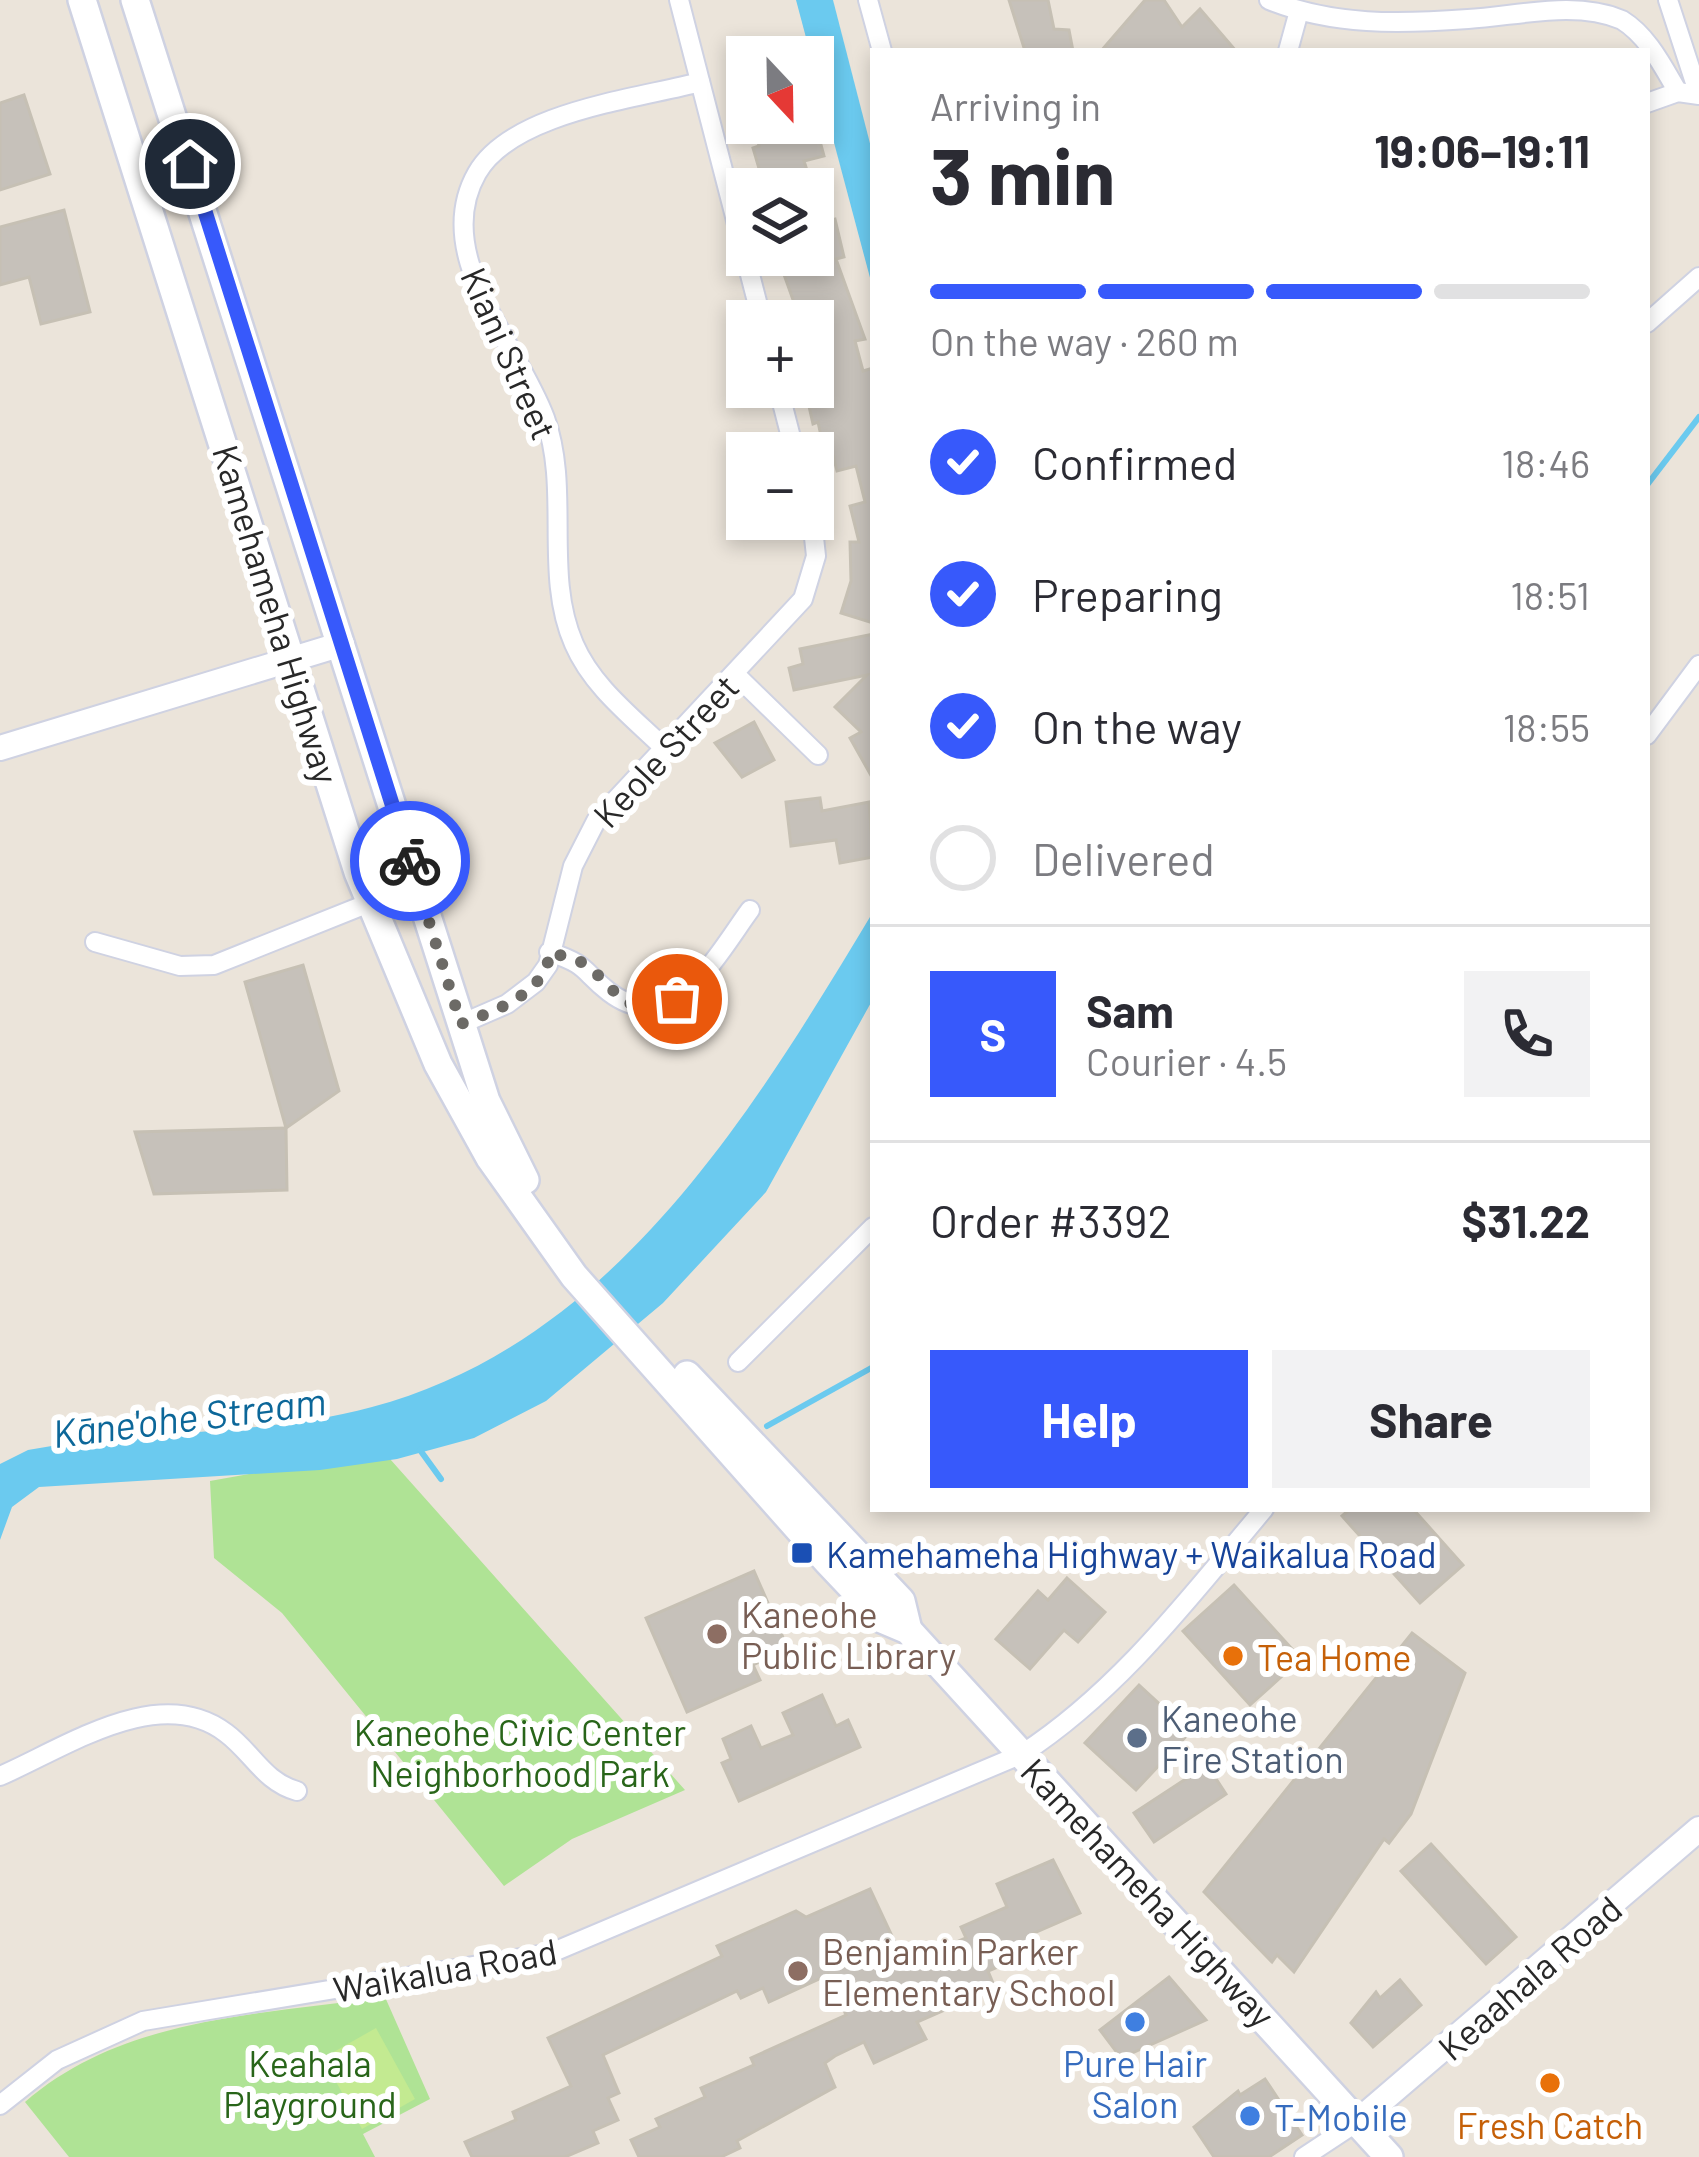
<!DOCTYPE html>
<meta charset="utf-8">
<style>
:root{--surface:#fff;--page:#f2f2f3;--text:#2b2b33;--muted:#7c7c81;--line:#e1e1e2;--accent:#3759fb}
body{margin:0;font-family:Barlow,sans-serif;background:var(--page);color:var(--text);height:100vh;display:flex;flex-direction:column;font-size:45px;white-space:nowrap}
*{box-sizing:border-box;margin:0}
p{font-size:39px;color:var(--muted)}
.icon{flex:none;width:66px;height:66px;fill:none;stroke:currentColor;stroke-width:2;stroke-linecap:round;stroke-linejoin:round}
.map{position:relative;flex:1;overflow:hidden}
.drawer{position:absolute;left:870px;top:48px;width:780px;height:1464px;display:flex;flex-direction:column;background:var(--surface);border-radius:0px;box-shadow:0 6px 18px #0003}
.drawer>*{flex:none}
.needle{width:78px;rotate:158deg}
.fabs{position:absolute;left:726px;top:36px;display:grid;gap:24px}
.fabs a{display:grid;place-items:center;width:108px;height:108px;border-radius:0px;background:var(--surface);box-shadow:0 6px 18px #0003;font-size:60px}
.pin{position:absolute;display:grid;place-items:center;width:102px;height:102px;color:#fff;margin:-51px;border:6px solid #fff;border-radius:50%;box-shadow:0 3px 12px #0007}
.courier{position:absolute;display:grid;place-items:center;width:120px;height:120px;margin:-60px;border:9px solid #3759fb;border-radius:50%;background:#fff;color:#222;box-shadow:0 3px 15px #0007}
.headline em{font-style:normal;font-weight:700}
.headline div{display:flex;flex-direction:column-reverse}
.headline{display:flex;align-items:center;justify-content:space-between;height:204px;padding:0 60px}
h1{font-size:78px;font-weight:700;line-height:90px}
.bar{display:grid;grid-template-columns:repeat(4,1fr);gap:18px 12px;align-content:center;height:144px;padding:0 60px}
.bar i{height:15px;border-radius:9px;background:var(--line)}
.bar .on{background:var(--accent)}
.bar p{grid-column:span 4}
.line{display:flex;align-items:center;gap:30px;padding:0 60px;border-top:3px solid var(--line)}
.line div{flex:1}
.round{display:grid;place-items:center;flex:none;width:126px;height:126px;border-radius:0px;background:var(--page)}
ol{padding:0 60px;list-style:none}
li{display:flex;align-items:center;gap:36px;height:132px}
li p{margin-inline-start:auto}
li .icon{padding:12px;border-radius:50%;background:var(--accent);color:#fff;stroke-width:4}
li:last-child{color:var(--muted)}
li i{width:66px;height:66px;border:6px solid var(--line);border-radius:50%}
.cta{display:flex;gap:24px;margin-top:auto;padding:24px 60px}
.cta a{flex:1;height:138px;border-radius:0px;background:var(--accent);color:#fff;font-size:48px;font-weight:700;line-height:138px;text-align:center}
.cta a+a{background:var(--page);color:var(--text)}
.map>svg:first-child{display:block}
.green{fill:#afe395}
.pitch{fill:#c3ea91}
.water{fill:#6bcaef}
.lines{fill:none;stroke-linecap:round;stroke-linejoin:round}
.stream{stroke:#6bcaef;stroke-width:6}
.building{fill:#c6c1ba;stroke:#c6c0b4;stroke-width:3}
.minor-casing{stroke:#cfd2e2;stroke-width:22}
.tertiary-casing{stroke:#cfd2e2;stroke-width:28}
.secondary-casing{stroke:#cfd2e2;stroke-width:32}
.minor{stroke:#fff;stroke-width:18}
.tertiary{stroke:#fff;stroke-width:24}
.secondary{stroke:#fff;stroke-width:27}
.done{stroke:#6c6a66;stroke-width:12;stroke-dasharray:0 21.6}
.route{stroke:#3759fb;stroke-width:15}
.transit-dot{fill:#1a4fb4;stroke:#fff;stroke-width:4.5}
.education-dot{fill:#8d6e63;stroke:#fff;stroke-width:4.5}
.food-dot{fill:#e8710a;stroke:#fff;stroke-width:4.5}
.service-dot{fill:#5c6f8a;stroke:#fff;stroke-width:4.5}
.shop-dot{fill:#3f7fe0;stroke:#fff;stroke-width:4.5}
.labels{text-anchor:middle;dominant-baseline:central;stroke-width:12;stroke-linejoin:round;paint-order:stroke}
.street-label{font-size:36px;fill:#282828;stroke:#fff}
.transit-label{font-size:36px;fill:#164399;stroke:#fff;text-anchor:start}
.education-label{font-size:36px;fill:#785e54;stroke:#fff;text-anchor:start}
.food-label{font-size:36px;fill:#c56008;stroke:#fff;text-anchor:start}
.service-label{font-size:36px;fill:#4e5e75;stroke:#fff;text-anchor:start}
.park-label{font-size:36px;fill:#286519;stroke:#fff}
.shop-label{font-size:36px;fill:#366cbe;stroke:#fff}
.water-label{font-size:39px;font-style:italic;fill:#0c6799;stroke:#fff}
</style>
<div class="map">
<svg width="1699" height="2157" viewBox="0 0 1699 2157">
<rect width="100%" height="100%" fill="#ebe4da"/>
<g class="green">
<path d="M 382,1450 L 685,1790 L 572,1839 L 504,1886 L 282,1613 L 214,1558 L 210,1481 Z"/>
<path d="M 385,1997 L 430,2099 L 363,2134 L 375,2157 L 69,2157 L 25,2102 C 124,2016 261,2015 385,1997 Z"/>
</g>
<path class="pitch" d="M 376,2028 L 415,2099 L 362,2129 L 323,2058 Z"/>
<g class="water">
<path d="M 796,0 L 833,0 L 873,155 L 873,289 Z"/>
<path d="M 873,912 L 873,999 L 766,1192 L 663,1303 L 546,1401 L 474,1438 L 397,1459 L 320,1470 L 39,1487 L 12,1507 L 0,1540 L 0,1464 L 28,1450 C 141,1429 260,1437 372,1407 C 614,1343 753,1111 873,912 Z"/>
</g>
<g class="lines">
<g class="stream">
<path d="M 1647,485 L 1699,417"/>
<path d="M 767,1426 L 873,1367"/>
<path d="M 420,1450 L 441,1479"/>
</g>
</g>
<g class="building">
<path d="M 1009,0 L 1048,0 L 1054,29 L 1069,30 L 1073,51 L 1025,51 Z"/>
<path d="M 1145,0 L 1164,0 L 1182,27 L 1200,9 L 1236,51 L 1101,51 Z"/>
<path d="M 24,95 L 50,174 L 0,190 L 0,103 Z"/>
<path d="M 788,123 L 815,123 L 824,156 L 804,161 L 813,189 L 765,189 L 753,148 L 759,146 L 756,132 Z"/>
<path d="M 64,210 L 90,312 L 41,324 L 29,277 L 0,285 L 0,227 Z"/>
<path d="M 835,219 L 844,257 L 836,259 L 865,339 L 855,341 L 863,371 L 873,368 L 873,623 L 841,613 L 851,581 L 850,542 L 859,542 L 850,506 L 865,502 L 856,466 L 837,471 L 830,443 L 823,445 L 818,422 L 813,424 L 808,402 L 821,399 L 813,358 L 813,306 L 797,311 L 777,255 L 813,255 L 813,225 Z"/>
<path d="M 873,634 L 873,779 L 850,738 L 861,732 L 835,707 L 867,675 L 794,690 L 789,668 L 803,664 L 800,649 Z"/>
<path d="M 754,722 L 774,760 L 742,777 L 715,743 Z"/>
<path d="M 820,798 L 822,811 L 869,802 L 873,857 L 840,863 L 836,840 L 791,846 L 786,802 Z"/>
<path d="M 303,965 L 339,1091 L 286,1128 L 245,982 Z"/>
<path d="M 286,1128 L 287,1190 L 154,1194 L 135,1132 Z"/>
<path d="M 1350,1509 L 1413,1509 L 1463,1565 L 1420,1603 L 1342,1516 Z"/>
<path d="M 754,1571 L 788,1649 L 753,1665 L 760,1680 L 687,1712 L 646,1618 Z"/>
<path d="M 1067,1578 L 1105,1612 L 1078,1642 L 1064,1630 L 1030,1669 L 996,1639 L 1038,1591 L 1048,1600 Z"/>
<path d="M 1234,1585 L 1301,1659 L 1250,1705 L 1183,1631 Z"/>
<path d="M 1412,1633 L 1465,1673 L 1411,1814 L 1389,1843 L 1384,1839 L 1294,1972 L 1277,1955 L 1272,1962 L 1204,1892 Z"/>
<path d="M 1139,1685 L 1190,1732 L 1136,1790 L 1085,1743 Z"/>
<path d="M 822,1695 L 836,1726 L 848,1720 L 860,1747 L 739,1801 L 722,1763 L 731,1759 L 723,1739 L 751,1726 L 761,1748 L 793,1735 L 783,1713 Z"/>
<path d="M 1207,1765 L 1226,1794 L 1154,1842 L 1134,1813 Z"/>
<path d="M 1431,1844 L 1516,1937 L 1486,1964 L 1401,1871 Z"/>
<path d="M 1053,1860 L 1080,1913 L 1032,1934 L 1039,1950 L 988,1971 L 995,1988 L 917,2022 L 926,2039 L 874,2063 L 864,2042 L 835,2056 L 825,2063 L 835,2087 L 737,2141 L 740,2148 L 721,2157 L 639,2157 L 631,2140 L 660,2127 L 656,2119 L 705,2097 L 701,2088 L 754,2065 L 751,2058 L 846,2015 L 828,1975 L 769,2002 L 763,1988 L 741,1998 L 737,1991 L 603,2055 L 619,2093 L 608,2098 L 618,2120 L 593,2131 L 598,2143 L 565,2157 L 472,2157 L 465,2142 L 516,2120 L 513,2112 L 571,2086 L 548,2038 L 722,1956 L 717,1946 L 796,1911 L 806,1917 L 870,1889 L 905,1964 L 966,1938 L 961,1927 L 1007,1907 L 997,1884 Z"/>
<path d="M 1169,1977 L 1206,2020 L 1121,2058 L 1100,2030 Z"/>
<path d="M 1400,1980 L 1421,2005 L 1373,2047 L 1351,2023 L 1376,1992 L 1380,1998 Z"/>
<path d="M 1265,2079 L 1302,2135 L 1269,2157 L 1214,2157 L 1194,2127 L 1238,2091 L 1240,2095 Z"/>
</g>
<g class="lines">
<defs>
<g id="minor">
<path d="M 679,0 L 762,321"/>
<path d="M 868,0 L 882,51"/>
<path d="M 1269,0 C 1333,26 1400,24 1468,19 C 1518,16 1575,0 1622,20 C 1648,36 1663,67 1678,92"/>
<path d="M 1288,51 L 1299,11"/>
<path d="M 1647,103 L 1678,92 L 1699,95 L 1668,0"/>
<path d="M 1647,323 L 1699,277"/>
<path d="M 778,387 L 795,453"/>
<path d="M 735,674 L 818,755"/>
<path d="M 1647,735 L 1699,665"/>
<path d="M 663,747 C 631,716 592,686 574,644 C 543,574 571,490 545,418 C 518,344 430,255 477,173 C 512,112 636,99 700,82"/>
<path d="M 95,942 L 180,966 L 214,965 L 369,903"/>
<path d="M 549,952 C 589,965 581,970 609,992 C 673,1041 719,952 750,910"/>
<path d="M 461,1024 L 507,1004 L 536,982 L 548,965 L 573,866 L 596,821 L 803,599 L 816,556 L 812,519"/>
<path d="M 738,1362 L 873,1227"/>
<path d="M 0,1776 C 65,1748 159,1682 226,1733 C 252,1752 264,1782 297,1791"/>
<path d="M 0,2105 L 57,2060 L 143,2021 L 551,1953 L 1022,1754 C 1119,1691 1190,1597 1264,1509"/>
<path d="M 1304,2157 L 1357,2122"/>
</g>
<g id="tertiary">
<path d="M 0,748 L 342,644"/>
<path d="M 1357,2122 L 1699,1829"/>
</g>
<g id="secondary">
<path d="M 82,0 L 358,872 L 438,1064 L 490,1158 L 574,1276 L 828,1562 L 882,1619 L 908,1630 L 1389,2157"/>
<path d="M 135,0 L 486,1101 L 525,1180"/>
<path d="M 687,1375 L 901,1601 L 908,1630"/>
</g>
</defs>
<use href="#minor" class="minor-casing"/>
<use href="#tertiary" class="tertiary-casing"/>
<use href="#secondary" class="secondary-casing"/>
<use href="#minor" class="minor"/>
<use href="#tertiary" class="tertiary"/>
<use href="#secondary" class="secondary"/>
</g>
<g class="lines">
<path class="done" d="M 410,861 L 461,1024 C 495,1010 545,995 550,952 C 561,956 576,958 586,965 C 621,991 621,1020 677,999"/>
<path class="route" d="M 190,164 L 410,861"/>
</g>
<rect class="transit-dot" x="790" y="1541" width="24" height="24" rx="6"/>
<g class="education-dot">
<circle cx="717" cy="1634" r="12"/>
<circle cx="798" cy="1971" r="12"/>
</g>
<g class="food-dot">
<circle cx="1233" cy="1656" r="12"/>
<circle cx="1550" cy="2083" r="12"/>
</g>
<circle class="service-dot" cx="1137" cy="1738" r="12"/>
<g class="shop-dot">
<circle cx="1135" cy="2022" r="12"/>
<circle cx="1250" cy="2116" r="12"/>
</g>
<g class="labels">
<g class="street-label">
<text transform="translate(510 353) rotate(66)">Kiani Street</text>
<text transform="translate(277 614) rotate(73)">Kamehameha Highway</text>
<text transform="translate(665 750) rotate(-47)">Keole Street</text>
<text transform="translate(1149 1892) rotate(47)">Kamehameha Highway</text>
<text transform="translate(445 1969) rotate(-10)">Waikalua Road</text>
<text transform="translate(1529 1977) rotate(-41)">Keaahala Road</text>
</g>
<g class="transit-label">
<text x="826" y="1553">Kamehameha Highway + Waikalua Road</text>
</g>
<g class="education-label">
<text x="741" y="1613">Kaneohe<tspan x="741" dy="41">Public Library</tspan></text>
<text x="822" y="1950">Benjamin Parker<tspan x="822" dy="41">Elementary School</tspan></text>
</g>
<g class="food-label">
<text x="1257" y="1656">Tea Home</text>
<text x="1550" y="2124" text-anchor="middle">Fresh Catch</text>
</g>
<g class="service-label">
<text x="1161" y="1717">Kaneohe<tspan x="1161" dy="41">Fire Station</tspan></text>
</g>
<g class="park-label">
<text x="520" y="1731">Kaneohe Civic Center<tspan x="520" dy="41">Neighborhood Park</tspan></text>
<text x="310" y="2062">Keahala<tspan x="310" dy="41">Playground</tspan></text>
</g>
<g class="shop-label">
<text x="1135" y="2062">Pure Hair<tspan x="1135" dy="41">Salon</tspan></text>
<text x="1274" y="2116" text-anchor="start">T-Mobile</text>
</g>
<g class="water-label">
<text transform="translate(189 1416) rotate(-7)">Kāne'ohe Stream</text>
</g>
</g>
</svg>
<div class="fabs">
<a><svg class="needle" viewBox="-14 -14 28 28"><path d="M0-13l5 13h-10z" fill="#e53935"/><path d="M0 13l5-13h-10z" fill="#7c7c81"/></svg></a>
<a><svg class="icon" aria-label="layers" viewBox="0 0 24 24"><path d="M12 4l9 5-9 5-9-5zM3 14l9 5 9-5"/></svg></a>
<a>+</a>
<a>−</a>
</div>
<div class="pin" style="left:677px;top:999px;background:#ea580c"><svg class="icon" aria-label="bag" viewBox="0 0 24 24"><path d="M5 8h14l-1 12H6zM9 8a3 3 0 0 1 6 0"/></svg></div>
<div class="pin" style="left:190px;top:164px;background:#1f2937"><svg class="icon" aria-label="home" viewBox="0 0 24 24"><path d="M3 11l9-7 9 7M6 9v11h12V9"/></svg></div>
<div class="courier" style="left:410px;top:861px"><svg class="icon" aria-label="bike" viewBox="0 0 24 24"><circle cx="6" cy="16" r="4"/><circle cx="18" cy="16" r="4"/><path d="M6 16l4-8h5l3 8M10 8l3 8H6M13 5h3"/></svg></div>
<section class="drawer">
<div class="headline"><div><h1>3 min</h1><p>Arriving in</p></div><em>19:06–19:11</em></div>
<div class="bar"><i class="on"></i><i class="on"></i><i class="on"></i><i></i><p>On the way · 260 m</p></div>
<ol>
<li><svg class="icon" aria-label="check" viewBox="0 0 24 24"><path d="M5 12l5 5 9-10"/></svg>Confirmed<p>18:46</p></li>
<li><svg class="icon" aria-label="check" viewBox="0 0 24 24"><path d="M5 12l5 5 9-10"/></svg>Preparing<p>18:51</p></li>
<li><svg class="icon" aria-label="check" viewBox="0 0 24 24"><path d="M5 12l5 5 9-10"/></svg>On the way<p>18:55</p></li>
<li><i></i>Delivered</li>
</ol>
<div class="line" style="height:216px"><b class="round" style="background:var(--accent);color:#fff">S</b><div><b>Sam</b><p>Courier · 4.5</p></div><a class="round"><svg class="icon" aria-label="phone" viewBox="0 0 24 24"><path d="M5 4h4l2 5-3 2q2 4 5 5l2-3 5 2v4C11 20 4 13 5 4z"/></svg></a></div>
<div class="line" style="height:156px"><div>Order #3392</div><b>$31.22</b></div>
<div class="cta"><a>Help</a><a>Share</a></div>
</section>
</div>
